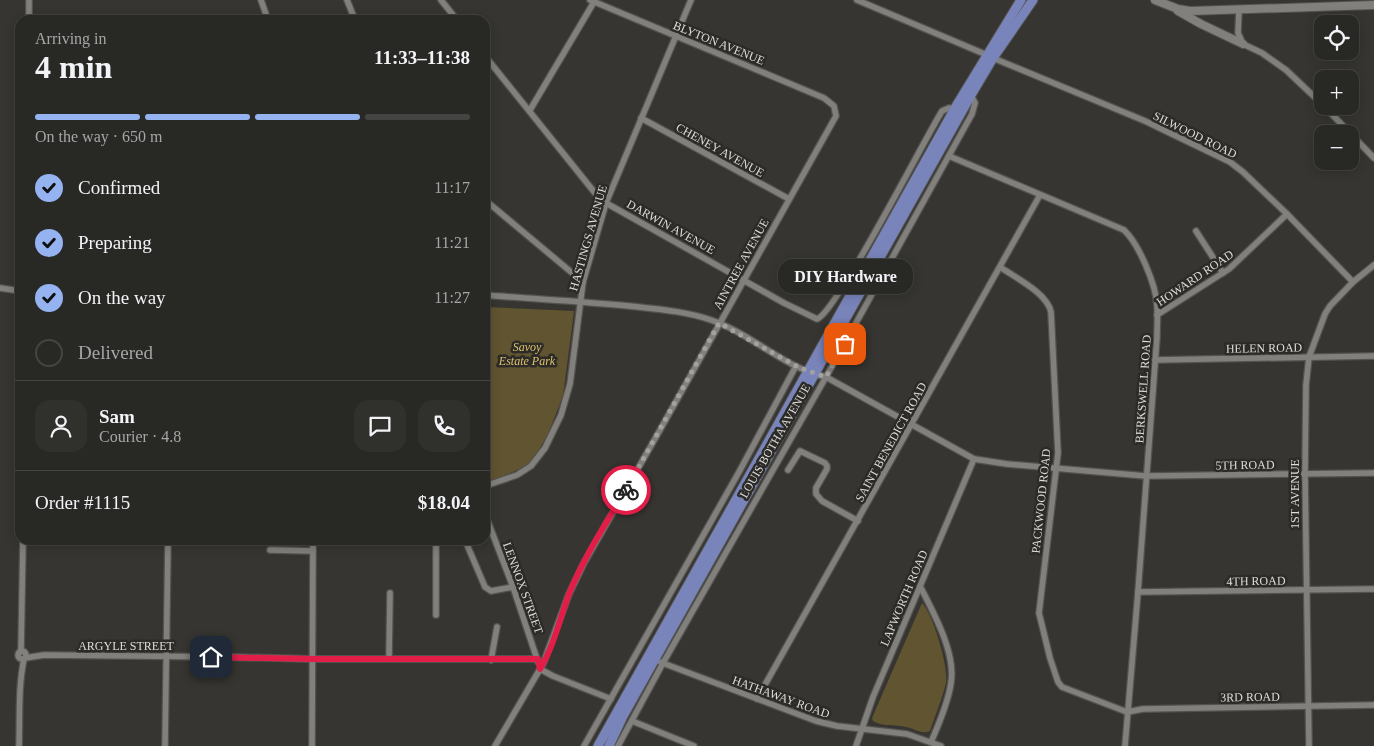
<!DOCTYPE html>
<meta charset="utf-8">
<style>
:root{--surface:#282825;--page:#30302d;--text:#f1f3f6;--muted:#a5a6a7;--line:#444442;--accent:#95b2f1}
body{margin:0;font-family:"Times New Roman",serif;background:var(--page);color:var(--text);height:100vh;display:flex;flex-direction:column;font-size:19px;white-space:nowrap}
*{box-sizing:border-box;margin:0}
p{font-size:16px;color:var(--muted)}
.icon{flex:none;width:28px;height:28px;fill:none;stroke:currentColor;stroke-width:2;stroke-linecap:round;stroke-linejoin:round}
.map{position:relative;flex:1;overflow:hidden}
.panel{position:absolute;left:15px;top:15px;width:475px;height:530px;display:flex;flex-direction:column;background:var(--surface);border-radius:15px;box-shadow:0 2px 12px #0003,0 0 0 1px var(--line)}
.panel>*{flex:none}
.controls{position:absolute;left:1314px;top:15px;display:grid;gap:10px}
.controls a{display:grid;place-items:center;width:45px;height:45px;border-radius:10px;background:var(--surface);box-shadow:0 2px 12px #0003,0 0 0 1px var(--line);font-size:25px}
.pin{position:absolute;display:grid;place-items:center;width:42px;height:42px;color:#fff;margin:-21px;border-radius:10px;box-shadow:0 2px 8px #0006}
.courier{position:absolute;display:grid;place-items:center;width:50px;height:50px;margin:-25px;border:4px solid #e11d48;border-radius:50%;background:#fff;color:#222;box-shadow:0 1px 6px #0007}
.bubble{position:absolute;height:35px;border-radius:15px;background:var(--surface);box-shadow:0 2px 12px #0003,0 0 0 1px var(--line);font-size:16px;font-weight:700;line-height:35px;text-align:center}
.headline em{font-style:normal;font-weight:700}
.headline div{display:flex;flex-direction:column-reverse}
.headline{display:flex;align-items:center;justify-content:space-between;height:85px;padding:0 20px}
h1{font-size:32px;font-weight:700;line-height:38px}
.bar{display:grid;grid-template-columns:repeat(4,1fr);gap:8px 5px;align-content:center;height:60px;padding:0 20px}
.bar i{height:6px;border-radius:4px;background:var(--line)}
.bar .selected{background:var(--accent)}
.bar p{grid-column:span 4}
.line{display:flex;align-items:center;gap:12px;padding:0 20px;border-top:1px solid var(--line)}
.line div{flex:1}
.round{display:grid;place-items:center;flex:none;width:52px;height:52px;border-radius:15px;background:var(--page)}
ol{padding:0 20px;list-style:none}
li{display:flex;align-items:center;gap:15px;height:55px}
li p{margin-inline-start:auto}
li .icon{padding:5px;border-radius:50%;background:var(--accent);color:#111;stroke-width:4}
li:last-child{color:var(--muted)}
li i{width:28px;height:28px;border:2px solid var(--line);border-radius:50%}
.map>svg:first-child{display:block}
.green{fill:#615430}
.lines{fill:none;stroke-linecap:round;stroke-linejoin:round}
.minor-casing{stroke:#53524f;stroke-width:8}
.secondary-casing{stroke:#53524f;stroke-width:10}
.primary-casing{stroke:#53524f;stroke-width:11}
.minor{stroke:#81807c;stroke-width:5.5}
.secondary{stroke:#81807c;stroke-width:8}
.primary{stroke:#7984bb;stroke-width:9}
.done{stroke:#a3a2a0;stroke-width:5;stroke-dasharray:0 9}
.route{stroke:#e11d48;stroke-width:6}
.labels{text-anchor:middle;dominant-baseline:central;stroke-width:5;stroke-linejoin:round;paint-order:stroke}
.street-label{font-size:12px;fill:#dedddb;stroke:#2c2b27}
.park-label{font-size:12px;font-style:italic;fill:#e0c170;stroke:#2c2b27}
</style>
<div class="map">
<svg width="1374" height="746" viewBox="0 0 1374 746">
<rect width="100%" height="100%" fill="#363531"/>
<g class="green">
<path d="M 485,307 L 574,311 L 563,396 L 548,434 L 531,464 L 485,484 Z"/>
<path d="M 922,603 C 933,614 949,668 946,683 C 942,699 935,716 930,731 C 921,735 914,728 906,727 C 895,724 882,727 873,721 L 872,718 Z"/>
</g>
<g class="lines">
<defs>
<g id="minor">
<path d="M 261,0 L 268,20"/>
<path d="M 347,0 L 355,20"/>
<path d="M 441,0 L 457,20"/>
<path d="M 857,0 L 987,55"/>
<path d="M 1239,9 L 1238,33 L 1243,44 L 1262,53 L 1286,70 L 1322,104"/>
<path d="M 29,20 L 29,0"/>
<path d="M 485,56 L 595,193 L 606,203 L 784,303 L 817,319 C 836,313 924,140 942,111 L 949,108 L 955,109"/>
<path d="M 993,58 L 1145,121 L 1230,162 L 1243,172 L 1287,214 L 1353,282"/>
<path d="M 1324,106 L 1374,158"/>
<path d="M 530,110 L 594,2"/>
<path d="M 641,118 L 789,199"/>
<path d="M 949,156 L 1124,230 C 1139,244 1156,285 1157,305 C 1158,316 1157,326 1157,337 L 1138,592 L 1125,746"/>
<path d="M 485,200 L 583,282"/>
<path d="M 1196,231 L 1223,273"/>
<path d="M 1000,267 C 1016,278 1047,293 1051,312 L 1058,453 L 1039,613 L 1050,658 L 1058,682 L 1062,687 L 1127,712 L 1143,709 L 1374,705"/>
<path d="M 0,288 L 20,291"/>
<path d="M 485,295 C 533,299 581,301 629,306 C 656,309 685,311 711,320 C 752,334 784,368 826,377 L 974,459 L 1007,464 L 1146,476 L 1374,473"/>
<path d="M 1157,315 L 1229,269 L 1287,214"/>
<path d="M 1155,360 L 1374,356"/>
<path d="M 788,470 L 800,451 L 825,463 L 827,466 L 827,469 L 816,488 L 816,494 L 822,501 L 858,521"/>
<path d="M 485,486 L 517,475 L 531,466 L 545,448 L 561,415 L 570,384 L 583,282 L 606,203 L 691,0"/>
<path d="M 485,514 L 513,587 L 538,662"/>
<path d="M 465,540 L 485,587 L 491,591 L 513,587"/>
<path d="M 270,550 L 313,551"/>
<path d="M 921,588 C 934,614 956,653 951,683 C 948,703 939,724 931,742"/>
<path d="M 1138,592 L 1374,589"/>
<path d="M 436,615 L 436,540"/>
<circle cx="22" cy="655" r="4"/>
<path d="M 21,652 L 23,540"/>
<path d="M 25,658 L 44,655 L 228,657 L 313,659 L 537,659"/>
<path d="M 389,659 L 390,593"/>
<path d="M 491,660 L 497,627"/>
<path d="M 660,662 L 816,721 L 837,726 L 907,734 L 941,746"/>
<path d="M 540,669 L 553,676 L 611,699"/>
<path d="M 757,699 L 1040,195"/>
<path d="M 632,721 L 694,746"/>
<path d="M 19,746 C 20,717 18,687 24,659"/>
<path d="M 165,746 L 168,540"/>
<path d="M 312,746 L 313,540"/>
<path d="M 495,746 L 543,664 L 569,594 L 584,563 L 660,430 L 836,116 L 834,106 L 824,98 L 590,0"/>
<path d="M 584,746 L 739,472 L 796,366"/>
<path d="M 618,746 L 663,663 L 826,377 L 972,114 L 975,103 L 971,95"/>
<path d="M 856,746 L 873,697 L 974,459"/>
<path d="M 1309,746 L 1305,474 L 1306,385 L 1309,357 L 1325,314 L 1330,306 L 1353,282 L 1374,265"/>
</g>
<g id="secondary">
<path d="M 1155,0 L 1178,9 L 1190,11 L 1374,5"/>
<path d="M 1178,11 L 1201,24 L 1243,44"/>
</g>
<g id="primary">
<path d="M 598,746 L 958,103 L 1021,0"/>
<path d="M 609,746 L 623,716 L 971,95 L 993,58 L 1033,0"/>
</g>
</defs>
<use href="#minor" class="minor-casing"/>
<use href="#secondary" class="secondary-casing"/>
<use href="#primary" class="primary-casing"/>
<use href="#minor" class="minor"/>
<use href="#secondary" class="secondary"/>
<use href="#primary" class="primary"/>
</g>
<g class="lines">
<path class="done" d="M 626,490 L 719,323 L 800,368 L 826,377 L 845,344"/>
<path class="route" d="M 211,657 L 313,659 L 538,659 L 540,669 C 554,646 560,618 569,594 C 584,557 606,523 626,490"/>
</g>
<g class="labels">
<g class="street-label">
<text transform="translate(719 43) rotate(22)">BLYTON AVENUE</text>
<text transform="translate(1195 135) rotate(26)">SILWOOD ROAD</text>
<text transform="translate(720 150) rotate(29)">CHENEY AVENUE</text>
<text transform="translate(671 227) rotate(29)">DARWIN AVENUE</text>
<text transform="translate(588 238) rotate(-74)">HASTINGS AVENUE</text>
<text transform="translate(741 264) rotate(-61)">AINTREE AVENUE</text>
<text transform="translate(1195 278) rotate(-34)">HOWARD ROAD</text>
<text transform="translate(1264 348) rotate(-1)">HELEN ROAD</text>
<text transform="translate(1143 389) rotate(-86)">BERKSWELL ROAD</text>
<text transform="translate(775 441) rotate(-60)">LOUIS BOTHA AVENUE</text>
<text transform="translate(891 442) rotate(-61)">SAINT BENEDICT ROAD</text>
<text transform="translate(1245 465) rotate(-1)">5TH ROAD</text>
<text transform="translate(1295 494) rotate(-90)">1ST AVENUE</text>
<text transform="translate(1041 501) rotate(-84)">PACKWOOD ROAD</text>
<text transform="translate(1256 581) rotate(-1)">4TH ROAD</text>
<text transform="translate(523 588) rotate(70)">LENNOX STREET</text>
<text transform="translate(904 598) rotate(-67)">LAPWORTH ROAD</text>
<text x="126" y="646">ARGYLE STREET</text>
<text transform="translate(781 697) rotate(20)">HATHAWAY ROAD</text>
<text transform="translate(1250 697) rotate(-1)">3RD ROAD</text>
</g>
<g class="park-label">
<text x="527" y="347">Savoy<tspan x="527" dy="14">Estate Park</tspan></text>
</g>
</g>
</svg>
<div class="controls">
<a><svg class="icon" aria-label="locate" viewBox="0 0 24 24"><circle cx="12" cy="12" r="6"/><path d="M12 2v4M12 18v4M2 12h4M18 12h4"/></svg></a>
<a>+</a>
<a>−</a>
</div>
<div class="pin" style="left:845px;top:344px;background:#ea580c"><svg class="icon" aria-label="bag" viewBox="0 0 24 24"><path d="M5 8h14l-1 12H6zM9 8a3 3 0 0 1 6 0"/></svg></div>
<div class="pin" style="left:211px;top:657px;background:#1f2937"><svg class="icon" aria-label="home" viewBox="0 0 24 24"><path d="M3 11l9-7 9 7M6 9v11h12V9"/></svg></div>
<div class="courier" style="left:626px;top:490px"><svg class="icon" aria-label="bike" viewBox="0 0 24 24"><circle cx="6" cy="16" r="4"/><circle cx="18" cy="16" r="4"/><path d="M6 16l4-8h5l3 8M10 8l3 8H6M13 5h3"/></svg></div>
<div class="bubble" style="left:778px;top:259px;width:135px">DIY Hardware</div>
<section class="panel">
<div class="headline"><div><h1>4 min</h1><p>Arriving in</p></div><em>11:33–11:38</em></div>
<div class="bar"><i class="selected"></i><i class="selected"></i><i class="selected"></i><i></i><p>On the way · 650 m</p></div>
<ol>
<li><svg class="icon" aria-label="check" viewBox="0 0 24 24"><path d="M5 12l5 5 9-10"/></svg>Confirmed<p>11:17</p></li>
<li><svg class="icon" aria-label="check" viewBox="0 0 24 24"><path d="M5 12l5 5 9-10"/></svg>Preparing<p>11:21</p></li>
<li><svg class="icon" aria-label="check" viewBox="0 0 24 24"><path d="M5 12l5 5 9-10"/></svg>On the way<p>11:27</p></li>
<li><i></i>Delivered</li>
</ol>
<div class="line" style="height:90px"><a class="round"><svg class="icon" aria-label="person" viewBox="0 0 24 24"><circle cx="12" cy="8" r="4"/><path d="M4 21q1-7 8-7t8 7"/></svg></a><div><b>Sam</b><p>Courier · 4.8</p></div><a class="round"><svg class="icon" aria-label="chat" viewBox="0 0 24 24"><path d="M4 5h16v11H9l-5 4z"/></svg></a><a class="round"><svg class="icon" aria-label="phone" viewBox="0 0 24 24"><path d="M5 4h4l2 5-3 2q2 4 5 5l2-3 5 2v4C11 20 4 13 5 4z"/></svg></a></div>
<div class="line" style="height:65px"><div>Order #1115</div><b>$18.04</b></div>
</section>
</div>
